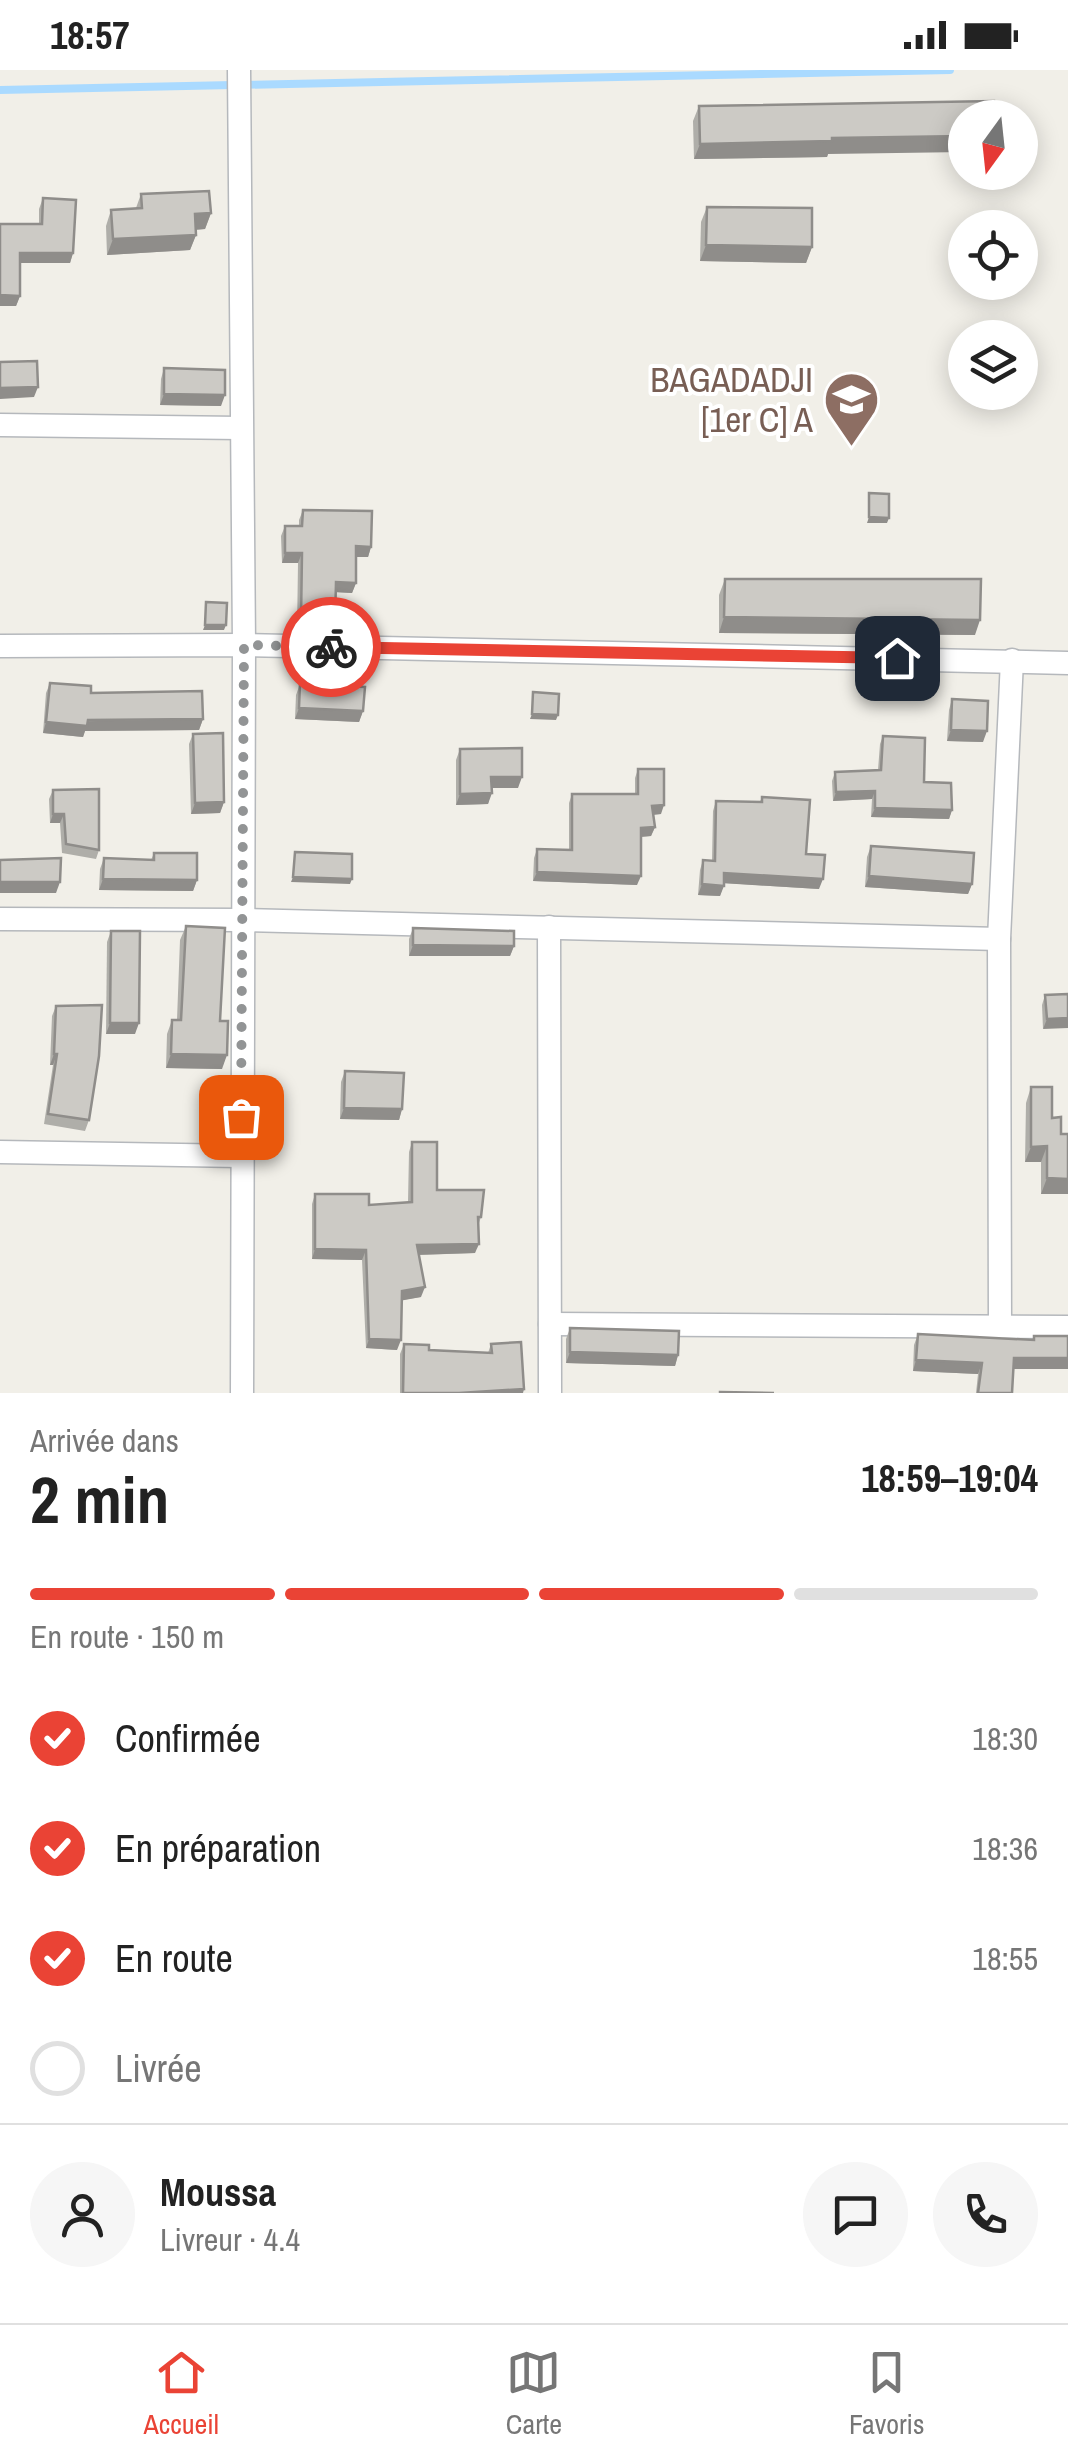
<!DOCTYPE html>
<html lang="fr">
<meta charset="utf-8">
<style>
:root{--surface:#fff;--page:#f6f6f6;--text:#222;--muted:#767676;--line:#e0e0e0;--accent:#ea4335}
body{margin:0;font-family:"Archivo Narrow",sans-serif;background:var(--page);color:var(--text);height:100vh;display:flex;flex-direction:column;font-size:38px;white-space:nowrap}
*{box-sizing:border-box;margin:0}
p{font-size:32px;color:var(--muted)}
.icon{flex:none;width:55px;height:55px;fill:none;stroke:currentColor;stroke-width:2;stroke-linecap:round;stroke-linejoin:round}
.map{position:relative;height:1323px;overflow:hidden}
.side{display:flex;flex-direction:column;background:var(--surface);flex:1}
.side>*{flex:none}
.needle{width:65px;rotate:195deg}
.buttons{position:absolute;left:948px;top:30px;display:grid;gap:20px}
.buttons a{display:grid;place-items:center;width:90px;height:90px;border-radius:50%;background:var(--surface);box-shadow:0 5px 25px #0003;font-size:50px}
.pin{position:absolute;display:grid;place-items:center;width:85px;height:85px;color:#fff;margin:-42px;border-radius:20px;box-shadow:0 5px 15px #0006}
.courier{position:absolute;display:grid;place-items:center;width:100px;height:100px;margin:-50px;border:8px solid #ea4335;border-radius:50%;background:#fff;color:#222;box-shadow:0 2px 12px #0007}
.summary em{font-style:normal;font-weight:800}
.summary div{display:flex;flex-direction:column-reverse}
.summary{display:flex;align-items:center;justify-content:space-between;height:170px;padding:0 30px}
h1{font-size:65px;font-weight:800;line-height:75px}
.bar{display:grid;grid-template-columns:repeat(4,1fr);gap:15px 10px;align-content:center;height:120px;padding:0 30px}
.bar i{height:12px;border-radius:8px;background:var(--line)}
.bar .current{background:var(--accent)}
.bar p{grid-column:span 4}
.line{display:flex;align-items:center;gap:25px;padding:0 30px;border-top:2px solid var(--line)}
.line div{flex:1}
.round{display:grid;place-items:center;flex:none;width:105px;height:105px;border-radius:52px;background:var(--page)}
ol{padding:0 30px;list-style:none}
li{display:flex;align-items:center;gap:30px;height:110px}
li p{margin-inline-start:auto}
li .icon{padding:10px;border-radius:50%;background:var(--accent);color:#fff;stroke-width:4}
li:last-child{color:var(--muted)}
li i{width:55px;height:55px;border:5px solid var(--line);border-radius:50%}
.status{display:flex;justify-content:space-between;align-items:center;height:70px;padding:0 50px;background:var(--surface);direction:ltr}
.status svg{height:28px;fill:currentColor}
.tab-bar{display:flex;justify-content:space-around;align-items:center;height:140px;border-top:2px solid var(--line);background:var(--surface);font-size:28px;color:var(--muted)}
.tab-bar a{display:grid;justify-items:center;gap:5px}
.tab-bar .current{color:var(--accent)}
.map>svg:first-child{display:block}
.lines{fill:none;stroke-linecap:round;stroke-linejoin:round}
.stream{stroke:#aadaff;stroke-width:8}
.street-casing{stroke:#b5b8bc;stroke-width:25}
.street{stroke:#fff;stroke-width:22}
.wall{fill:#afaea9}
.shaded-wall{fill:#8f8d8a}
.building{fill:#cccac5;stroke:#8f8d8a;stroke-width:2.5}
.done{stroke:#929495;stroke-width:10;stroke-dasharray:0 18}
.route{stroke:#ea4335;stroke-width:12}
.labels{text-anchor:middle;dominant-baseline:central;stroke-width:8;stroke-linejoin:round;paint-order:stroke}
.education-label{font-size:35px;fill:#785e54;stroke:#fff;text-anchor:end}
</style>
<div class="status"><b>18:57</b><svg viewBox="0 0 49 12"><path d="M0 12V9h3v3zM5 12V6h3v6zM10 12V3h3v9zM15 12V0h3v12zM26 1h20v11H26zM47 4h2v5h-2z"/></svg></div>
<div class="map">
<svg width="1068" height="1323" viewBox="0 0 1068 1323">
<rect width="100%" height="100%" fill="#f1efe8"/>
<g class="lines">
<path class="stream" d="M 0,20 L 950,0"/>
<defs>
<g id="street">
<path d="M 239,0 L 244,575 L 242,1323"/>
<path d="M 0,355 L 240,358"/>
<path d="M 0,576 L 244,575 L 1068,593"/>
<path d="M 0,849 L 241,850 L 999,869"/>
<path d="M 549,857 L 550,1323"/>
<path d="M 0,1082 L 241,1086"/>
<path d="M 550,1254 L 1068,1257"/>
<path d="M 1000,1257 L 999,869 L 1012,590"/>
</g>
</defs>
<use href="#street" class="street-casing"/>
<use href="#street" class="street"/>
</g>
<g class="wall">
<path d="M 699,36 L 828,84 L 827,87 L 694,89 L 693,51 Z"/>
<path d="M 141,124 L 211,143 L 205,159 L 196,160 L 196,165 L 190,180 L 107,185 L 106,156 L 111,140 L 136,138 Z"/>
<path d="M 43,128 L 76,130 L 73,183 L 70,193 L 20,193 L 20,226 L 16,236 L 0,236 L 0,154 L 39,154 L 39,139 Z"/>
<path d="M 707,137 L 812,177 L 806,193 L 700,191 L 701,152 Z"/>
<path d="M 164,298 L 221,336 L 160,335 L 161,309 Z"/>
<path d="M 303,440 L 371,477 L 368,487 L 356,487 L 356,513 L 352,523 L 336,522 L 331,562 L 297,561 L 298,493 L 282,493 L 281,466 L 285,456 L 299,456 L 299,450 Z"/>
<path d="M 725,509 L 975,565 L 719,563 L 719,525 Z"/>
<path d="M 50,613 L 91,623 L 203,649 L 199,660 L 85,661 L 83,667 L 43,663 L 46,623 Z"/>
<path d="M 300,614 L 363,641 L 359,652 L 295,649 L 296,625 Z"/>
<path d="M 952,629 L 983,672 L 947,671 L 949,640 Z"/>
<path d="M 193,664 L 224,732 L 220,743 L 191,744 L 189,674 Z"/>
<path d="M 883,666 L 924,712 L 952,740 L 949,749 L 871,747 L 872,729 L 833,731 L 832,711 L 835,702 L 878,700 L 880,674 Z"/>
<path d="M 460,679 L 518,718 L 492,718 L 488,734 L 456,735 L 456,690 Z"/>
<path d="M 638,699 L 661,744 L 653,745 L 655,757 L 651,766 L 641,767 L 637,815 L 533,811 L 534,788 L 537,779 L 569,780 L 569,733 L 572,724 L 635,724 L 635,708 Z"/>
<path d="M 53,720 L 99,780 L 96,789 L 62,783 L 60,753 L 50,753 L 49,729 Z"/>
<path d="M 762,727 L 806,784 L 819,819 L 724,813 L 720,826 L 698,825 L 700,800 L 703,790 L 712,791 L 713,741 L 716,731 L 760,732 Z"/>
<path d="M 871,776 L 972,814 L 968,824 L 865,817 L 867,787 Z"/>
<path d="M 154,783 L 197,810 L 193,821 L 99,820 L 100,799 L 104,788 L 151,790 Z"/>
<path d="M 186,856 L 220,951 L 222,999 L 166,998 L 167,964 L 172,950 L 177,950 L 180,870 Z"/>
<path d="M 413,858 L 514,876 L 510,886 L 409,886 L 409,869 Z"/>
<path d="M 111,861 L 135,964 L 106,964 L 107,872 Z"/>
<path d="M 1068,924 L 1043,959 L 1042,935 L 1045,925 Z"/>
<path d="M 56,936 L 89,1050 L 85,1061 L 44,1054 L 53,995 L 50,995 L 52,946 Z"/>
<path d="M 345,1001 L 402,1039 L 399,1050 L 340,1049 L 341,1012 Z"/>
<path d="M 1031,1017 L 1061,1064 L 1068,1064 L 1068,1124 L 1041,1124 L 1041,1092 L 1025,1092 L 1026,1033 Z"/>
<path d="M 412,1072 L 437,1120 L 481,1147 L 478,1156 L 475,1183 L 418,1185 L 421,1227 L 402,1230 L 397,1280 L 366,1278 L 362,1190 L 312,1189 L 312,1134 L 315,1124 L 369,1135 L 408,1132 L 409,1082 Z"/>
<path d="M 570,1258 L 678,1285 L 675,1296 L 566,1293 L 566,1269 Z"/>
<path d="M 918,1264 L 1033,1270 L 1034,1266 L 1068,1266 L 1068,1299 L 1013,1299 L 1012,1323 L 976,1323 L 978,1304 L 913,1301 L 914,1275 Z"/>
<path d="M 404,1274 L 429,1280 L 488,1283 L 491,1274 L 523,1323 L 400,1323 L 400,1284 Z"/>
</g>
<g class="shaded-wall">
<path d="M 965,66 L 965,82 L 828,84 L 827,87 L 694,89 L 700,74 L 832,68 Z"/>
<path d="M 211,143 L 205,159 L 189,160 L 195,144 Z"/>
<path d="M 196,165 L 190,180 L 107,185 L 113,169 Z"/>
<path d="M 706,175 L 812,177 L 806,193 L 700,191 Z"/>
<path d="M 20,183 L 73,183 L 70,193 L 16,193 Z"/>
<path d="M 0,225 L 20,226 L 16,236 L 0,236 Z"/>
<path d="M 38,317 L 34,327 L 0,329 L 0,318 Z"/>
<path d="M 164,324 L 225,325 L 221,336 L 160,335 Z"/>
<path d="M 869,447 L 889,448 L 887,453 L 867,453 Z"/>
<path d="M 356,476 L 371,477 L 368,487 L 352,487 Z"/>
<path d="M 285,483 L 302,483 L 298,493 L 282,493 Z"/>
<path d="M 336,512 L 356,513 L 352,523 L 333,522 Z"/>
<path d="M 724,547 L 980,550 L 975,565 L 719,563 Z"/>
<path d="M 301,551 L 335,552 L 331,562 L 297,561 Z"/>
<path d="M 205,555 L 226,555 L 224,560 L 203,560 Z"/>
<path d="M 299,638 L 363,641 L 359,652 L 295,649 Z"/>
<path d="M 532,644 L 558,645 L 556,650 L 530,649 Z"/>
<path d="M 203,649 L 199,660 L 85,661 L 83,667 L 43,663 L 46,652 Z"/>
<path d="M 951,660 L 987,661 L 983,672 L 947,671 Z"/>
<path d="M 491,707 L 522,707 L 518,718 L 487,718 Z"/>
<path d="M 875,721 L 872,729 L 833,731 L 836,722 Z"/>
<path d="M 492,723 L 488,734 L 456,735 L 460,724 Z"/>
<path d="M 224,732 L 220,743 L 191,744 L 195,733 Z"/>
<path d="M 664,735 L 661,744 L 649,745 L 652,736 Z"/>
<path d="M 875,738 L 952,740 L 949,749 L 871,747 Z"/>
<path d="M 53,744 L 64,744 L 60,753 L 50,753 Z"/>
<path d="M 655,757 L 651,766 L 638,767 L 641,758 Z"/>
<path d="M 537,802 L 641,806 L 637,815 L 533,811 Z"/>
<path d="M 724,803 L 823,809 L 819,819 L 721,813 Z"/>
<path d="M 869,806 L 972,814 L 968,824 L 865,817 Z"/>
<path d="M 293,807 L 352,809 L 350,814 L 291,812 Z"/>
<path d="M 103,809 L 197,810 L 193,821 L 99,820 Z"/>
<path d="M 0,812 L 60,812 L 56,823 L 0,823 Z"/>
<path d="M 702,814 L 724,816 L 720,826 L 698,825 Z"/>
<path d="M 413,875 L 514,876 L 510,886 L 409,886 Z"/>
<path d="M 1068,948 L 1068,958 L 1043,959 L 1047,949 Z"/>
<path d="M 110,953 L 139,953 L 135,964 L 106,964 Z"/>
<path d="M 54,984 L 57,984 L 53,995 L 50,995 Z"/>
<path d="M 171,984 L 227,985 L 222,999 L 166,998 Z"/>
<path d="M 344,1038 L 402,1039 L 399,1050 L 340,1049 Z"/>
<path d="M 1047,1076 L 1041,1092 L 1025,1092 L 1031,1077 Z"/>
<path d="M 1047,1108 L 1068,1109 L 1068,1124 L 1041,1124 Z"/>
<path d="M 479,1174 L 475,1183 L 413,1185 L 417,1175 Z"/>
<path d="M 315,1179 L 366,1180 L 362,1190 L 312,1189 Z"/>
<path d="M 425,1217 L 421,1227 L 399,1231 L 402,1221 Z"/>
<path d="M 369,1269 L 401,1270 L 397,1280 L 366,1278 Z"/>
<path d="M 570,1282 L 678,1285 L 675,1296 L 566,1293 Z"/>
<path d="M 1014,1288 L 1068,1288 L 1068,1299 L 1010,1299 Z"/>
<path d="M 916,1290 L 982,1293 L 978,1304 L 913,1301 Z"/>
<path d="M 524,1319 L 523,1323 L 459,1323 Z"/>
</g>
<g class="building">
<path d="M 994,31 L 994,48 L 965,48 L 965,66 L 832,68 L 832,71 L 700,74 L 699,36 Z"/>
<path d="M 209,121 L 211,143 L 195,144 L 196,165 L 113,169 L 111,140 L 142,138 L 141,124 Z"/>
<path d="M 43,128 L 76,130 L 73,183 L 20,183 L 20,226 L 0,225 L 0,154 L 42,154 Z"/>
<path d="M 707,137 L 812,138 L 812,177 L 706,175 Z"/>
<path d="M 37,291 L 38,317 L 0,318 L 0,292 Z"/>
<path d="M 164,298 L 225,300 L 225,325 L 164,324 Z"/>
<path d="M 869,423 L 889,424 L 889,448 L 869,447 Z"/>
<path d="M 303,440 L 372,441 L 371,477 L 356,476 L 356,513 L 336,512 L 335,552 L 301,551 L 302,483 L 285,483 L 285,456 L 302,456 Z"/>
<path d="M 725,509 L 981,509 L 980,550 L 724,547 Z"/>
<path d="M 206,532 L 227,533 L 226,555 L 205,555 Z"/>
<path d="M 50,613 L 91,616 L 91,623 L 202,621 L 203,649 L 88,650 L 87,656 L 46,652 Z"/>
<path d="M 300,614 L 365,617 L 363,641 L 299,638 Z"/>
<path d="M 533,622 L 559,624 L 558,645 L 532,644 Z"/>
<path d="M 952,629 L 988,631 L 987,661 L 951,660 Z"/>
<path d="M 223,663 L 224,732 L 195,733 L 193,664 Z"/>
<path d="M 883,666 L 925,668 L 924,712 L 951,713 L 952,740 L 875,738 L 875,721 L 836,722 L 835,702 L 881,700 Z"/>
<path d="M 522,678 L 522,707 L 491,707 L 492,723 L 460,724 L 460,679 Z"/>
<path d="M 638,699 L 664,699 L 664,735 L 652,736 L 655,757 L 641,758 L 641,806 L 537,802 L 537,779 L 572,780 L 572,724 L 638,724 Z"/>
<path d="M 99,719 L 99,780 L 66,774 L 64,744 L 53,744 L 53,720 Z"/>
<path d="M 762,727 L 810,730 L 806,784 L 825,785 L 823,809 L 724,803 L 724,816 L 702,814 L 703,790 L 715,791 L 716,731 L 762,732 Z"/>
<path d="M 871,776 L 974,783 L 972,814 L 869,806 Z"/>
<path d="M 295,782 L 352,784 L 352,809 L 293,807 Z"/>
<path d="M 154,783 L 197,783 L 197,810 L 103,809 L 104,788 L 154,790 Z"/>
<path d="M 61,788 L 60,812 L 0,812 L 0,790 Z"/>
<path d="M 186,856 L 225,858 L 220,951 L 228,951 L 227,985 L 171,984 L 172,950 L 181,950 Z"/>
<path d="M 413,858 L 514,861 L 514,876 L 413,875 Z"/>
<path d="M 111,861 L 140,861 L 139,953 L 110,953 Z"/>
<path d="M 1068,924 L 1068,948 L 1047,949 L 1045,925 Z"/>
<path d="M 102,935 L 99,986 L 89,1050 L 48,1044 L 57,984 L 54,984 L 56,936 Z"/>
<path d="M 345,1001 L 404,1003 L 402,1039 L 344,1038 Z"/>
<path d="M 1031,1017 L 1052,1017 L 1052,1048 L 1061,1047 L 1061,1064 L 1068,1064 L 1068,1109 L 1047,1108 L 1047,1076 L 1031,1077 Z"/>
<path d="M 412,1072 L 437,1072 L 437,1120 L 484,1120 L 481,1147 L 478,1147 L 479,1174 L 417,1175 L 425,1217 L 402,1221 L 401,1270 L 369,1269 L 366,1180 L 315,1179 L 315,1124 L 369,1124 L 369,1135 L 412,1132 Z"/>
<path d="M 570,1258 L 679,1261 L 678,1285 L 570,1282 Z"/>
<path d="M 918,1264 L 1034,1270 L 1034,1266 L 1068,1266 L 1068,1288 L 1014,1288 L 1012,1323 L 978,1323 L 982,1293 L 916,1290 Z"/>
<path d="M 521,1272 L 524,1319 L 459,1323 L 403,1323 L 404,1274 L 429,1275 L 429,1280 L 492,1283 L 491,1274 Z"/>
<path d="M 720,1322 L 774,1323 L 720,1323 Z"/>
</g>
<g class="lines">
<path class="done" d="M 241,1047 L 244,575 L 331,577"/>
<path class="route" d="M 331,577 L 897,588"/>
</g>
<defs>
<symbol id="school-pin" viewBox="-11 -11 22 30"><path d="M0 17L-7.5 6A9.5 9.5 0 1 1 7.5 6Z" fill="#8d6e63" stroke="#fff"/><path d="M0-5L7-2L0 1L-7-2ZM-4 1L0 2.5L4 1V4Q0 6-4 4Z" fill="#fff"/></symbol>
</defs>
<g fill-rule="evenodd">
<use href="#school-pin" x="820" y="298" width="63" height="86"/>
</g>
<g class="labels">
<g class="education-label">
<text x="813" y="309">BAGADADJI<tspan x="813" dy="40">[1er C] A</tspan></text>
</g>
</g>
</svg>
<div class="buttons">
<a><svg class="needle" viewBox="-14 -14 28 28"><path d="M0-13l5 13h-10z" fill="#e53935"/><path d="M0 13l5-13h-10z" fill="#767676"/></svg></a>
<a><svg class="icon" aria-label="locate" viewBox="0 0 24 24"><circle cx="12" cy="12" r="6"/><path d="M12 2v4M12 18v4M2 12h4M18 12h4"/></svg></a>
<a><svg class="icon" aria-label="layers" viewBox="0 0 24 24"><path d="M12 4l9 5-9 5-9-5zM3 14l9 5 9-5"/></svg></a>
</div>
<div class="pin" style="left:241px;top:1047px;background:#ea580c"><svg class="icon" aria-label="bag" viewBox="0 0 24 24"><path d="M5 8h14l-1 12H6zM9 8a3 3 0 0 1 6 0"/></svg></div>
<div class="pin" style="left:897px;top:588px;background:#1f2937"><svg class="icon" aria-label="home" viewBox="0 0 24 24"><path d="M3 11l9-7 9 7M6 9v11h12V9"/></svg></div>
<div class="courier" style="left:331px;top:577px"><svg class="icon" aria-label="bike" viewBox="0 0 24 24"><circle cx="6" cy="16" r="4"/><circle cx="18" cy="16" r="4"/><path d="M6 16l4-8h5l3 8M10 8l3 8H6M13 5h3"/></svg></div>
</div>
<section class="side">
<div class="summary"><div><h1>2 min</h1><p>Arrivée dans</p></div><em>18:59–19:04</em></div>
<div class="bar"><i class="current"></i><i class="current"></i><i class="current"></i><i></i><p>En route · 150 m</p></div>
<ol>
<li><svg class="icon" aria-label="check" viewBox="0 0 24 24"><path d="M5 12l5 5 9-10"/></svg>Confirmée<p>18:30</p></li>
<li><svg class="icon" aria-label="check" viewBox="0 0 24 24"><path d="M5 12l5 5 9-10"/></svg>En préparation<p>18:36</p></li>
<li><svg class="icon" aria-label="check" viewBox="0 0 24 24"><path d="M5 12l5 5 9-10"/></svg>En route<p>18:55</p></li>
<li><i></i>Livrée</li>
</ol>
<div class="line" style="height:180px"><a class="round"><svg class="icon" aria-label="person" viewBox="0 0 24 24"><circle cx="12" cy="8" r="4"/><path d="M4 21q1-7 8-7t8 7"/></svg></a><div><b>Moussa</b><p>Livreur · 4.4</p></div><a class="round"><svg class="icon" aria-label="chat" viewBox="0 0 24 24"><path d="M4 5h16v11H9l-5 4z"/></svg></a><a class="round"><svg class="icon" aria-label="phone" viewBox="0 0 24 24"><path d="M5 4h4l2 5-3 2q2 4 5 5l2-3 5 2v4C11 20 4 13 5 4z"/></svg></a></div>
</section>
<nav class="tab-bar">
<a class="current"><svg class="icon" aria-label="home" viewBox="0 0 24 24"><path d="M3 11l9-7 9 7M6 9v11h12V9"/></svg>Accueil</a>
<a><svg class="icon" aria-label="map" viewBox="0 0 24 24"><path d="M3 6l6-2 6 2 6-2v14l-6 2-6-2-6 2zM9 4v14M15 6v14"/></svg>Carte</a>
<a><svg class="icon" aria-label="saved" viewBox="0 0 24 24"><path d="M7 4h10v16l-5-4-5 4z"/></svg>Favoris</a>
</nav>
